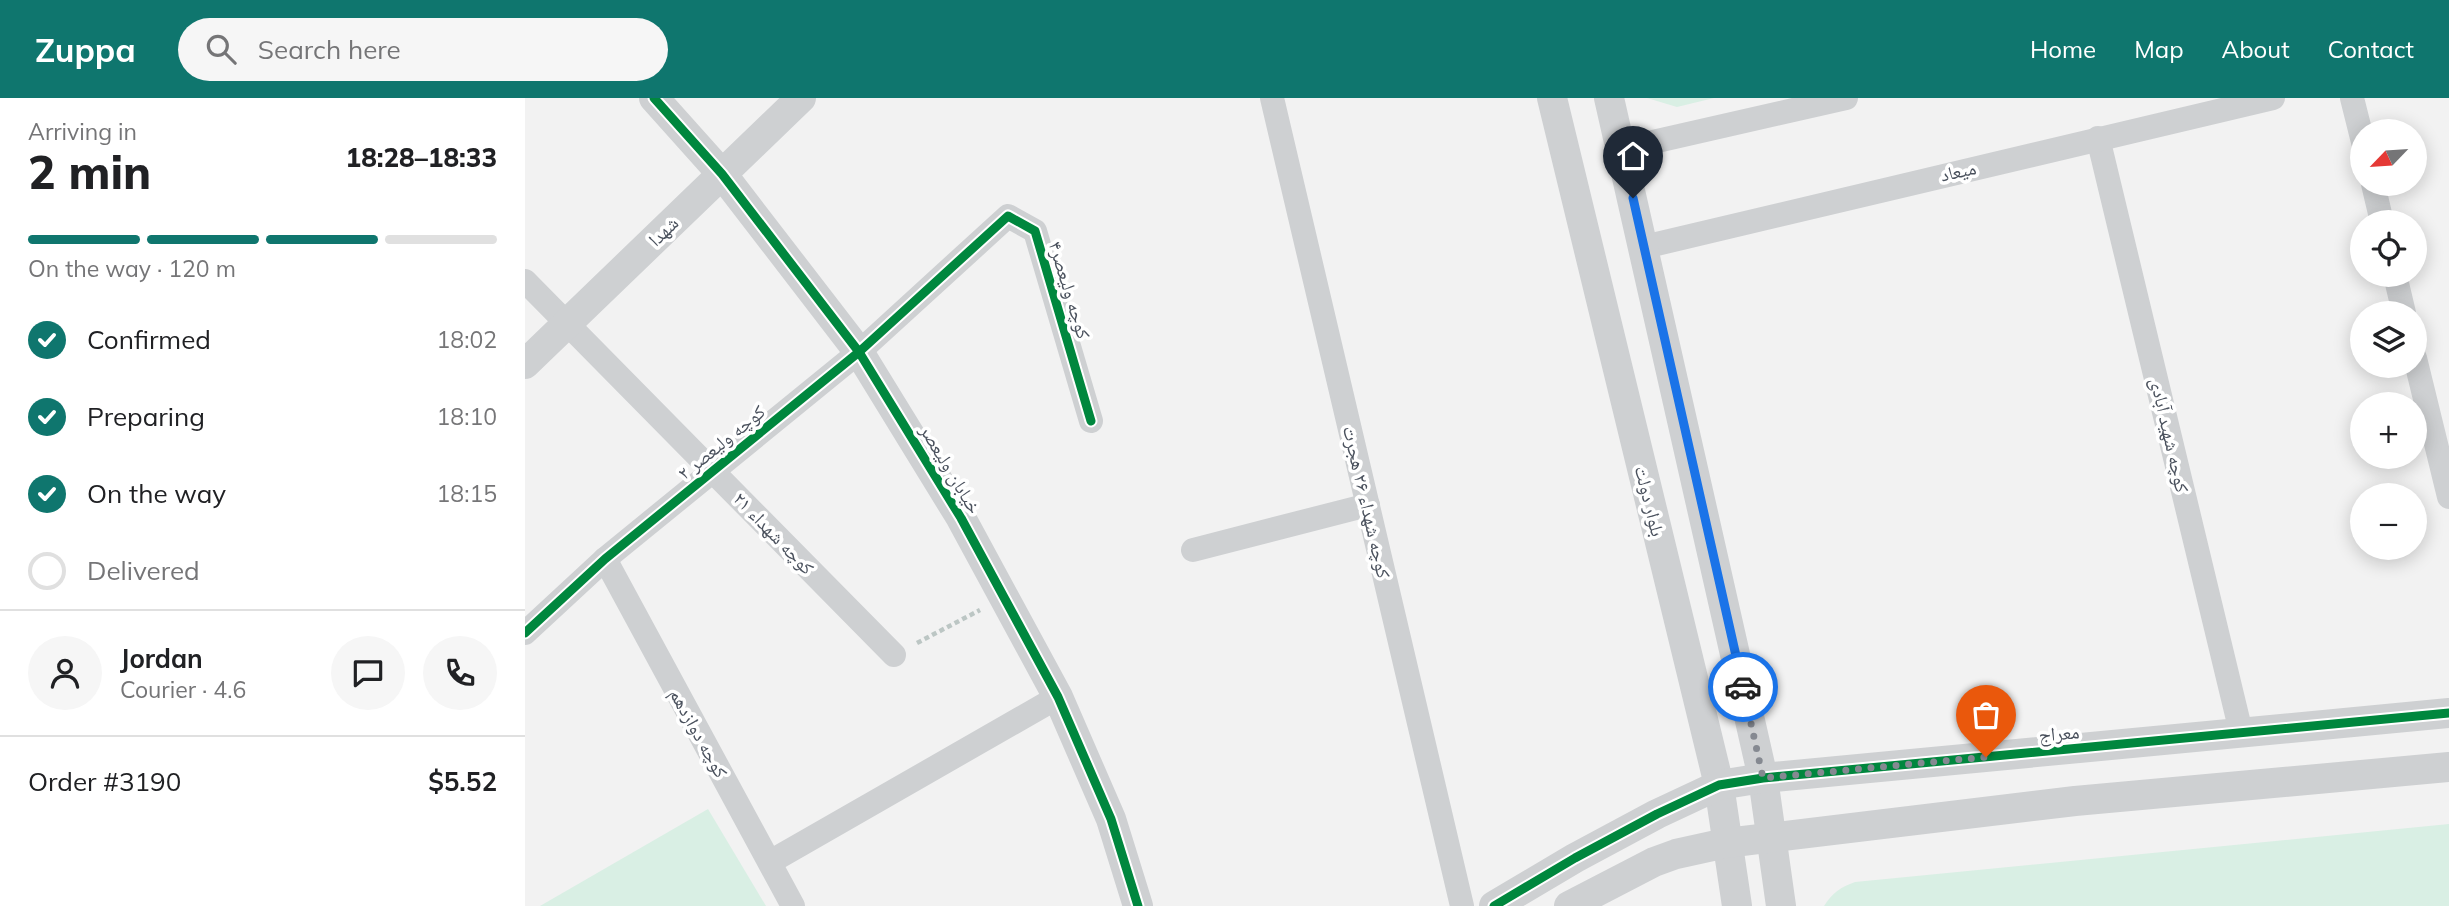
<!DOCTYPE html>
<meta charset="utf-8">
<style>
:root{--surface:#fff;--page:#f6f6f6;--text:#202124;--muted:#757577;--line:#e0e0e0;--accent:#0f766e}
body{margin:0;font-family:Mulish,"Noto Naskh Arabic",sans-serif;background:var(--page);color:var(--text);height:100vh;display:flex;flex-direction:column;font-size:26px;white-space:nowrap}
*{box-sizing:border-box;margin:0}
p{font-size:23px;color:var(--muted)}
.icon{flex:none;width:38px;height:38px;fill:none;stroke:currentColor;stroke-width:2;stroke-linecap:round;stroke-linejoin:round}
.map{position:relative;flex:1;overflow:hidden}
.sheet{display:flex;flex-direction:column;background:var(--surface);width:525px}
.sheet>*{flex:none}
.needle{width:46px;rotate:245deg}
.buttons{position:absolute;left:1825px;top:21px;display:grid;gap:14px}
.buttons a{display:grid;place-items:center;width:77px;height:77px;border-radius:50%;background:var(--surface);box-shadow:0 4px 18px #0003;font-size:35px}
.pin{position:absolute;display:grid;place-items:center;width:60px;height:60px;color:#fff;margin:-72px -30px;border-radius:50% 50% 50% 0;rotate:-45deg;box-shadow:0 0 7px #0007}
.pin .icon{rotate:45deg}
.courier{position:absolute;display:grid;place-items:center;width:70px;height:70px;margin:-35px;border:5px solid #1a73e8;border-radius:50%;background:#fff;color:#222;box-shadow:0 2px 9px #0007}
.headline em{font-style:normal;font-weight:800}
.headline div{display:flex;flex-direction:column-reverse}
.headline{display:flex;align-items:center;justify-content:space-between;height:119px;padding:0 28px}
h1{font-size:46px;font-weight:800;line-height:52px}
.bar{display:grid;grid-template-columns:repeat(4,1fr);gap:10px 7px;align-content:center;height:84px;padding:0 28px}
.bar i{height:9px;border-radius:5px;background:var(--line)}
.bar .on{background:var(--accent)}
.bar p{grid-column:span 4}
.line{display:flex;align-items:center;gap:18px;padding:0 28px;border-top:2px solid var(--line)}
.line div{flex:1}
.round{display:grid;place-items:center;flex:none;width:74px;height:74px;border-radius:37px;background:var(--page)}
ol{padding:0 28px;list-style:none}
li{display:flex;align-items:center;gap:21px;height:77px}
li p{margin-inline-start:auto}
li .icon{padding:7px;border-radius:50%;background:var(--accent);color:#fff;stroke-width:4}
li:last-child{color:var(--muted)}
li i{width:38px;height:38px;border:4px solid var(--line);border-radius:50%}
header{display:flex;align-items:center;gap:42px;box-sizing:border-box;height:98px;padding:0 35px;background:var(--accent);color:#fff}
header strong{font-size:33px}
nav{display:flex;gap:38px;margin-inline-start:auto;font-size:24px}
.search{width:490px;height:63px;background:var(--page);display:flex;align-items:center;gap:18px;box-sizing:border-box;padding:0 24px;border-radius:38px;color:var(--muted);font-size:26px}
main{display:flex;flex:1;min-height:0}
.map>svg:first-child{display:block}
.green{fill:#d9efe4}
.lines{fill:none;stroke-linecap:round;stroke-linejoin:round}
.path{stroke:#bcc6c4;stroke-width:4.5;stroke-dasharray:5 3.5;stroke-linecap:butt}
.minor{stroke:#ced0d2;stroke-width:24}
.tertiary{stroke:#ced0d2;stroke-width:30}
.cycleway-casing{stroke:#fff;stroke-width:13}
.cycleway{stroke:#00873e;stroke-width:9}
.done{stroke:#858991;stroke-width:7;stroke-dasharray:0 12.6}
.route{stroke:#1a73e8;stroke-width:9}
.labels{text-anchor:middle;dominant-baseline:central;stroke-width:7;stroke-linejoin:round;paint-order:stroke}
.street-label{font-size:19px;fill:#4a515d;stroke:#fff}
</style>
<header>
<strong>Zuppa</strong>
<div class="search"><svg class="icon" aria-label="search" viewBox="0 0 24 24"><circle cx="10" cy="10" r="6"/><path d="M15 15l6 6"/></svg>Search here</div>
<nav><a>Home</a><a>Map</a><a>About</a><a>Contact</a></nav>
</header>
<main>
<section class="sheet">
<div class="headline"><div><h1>2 min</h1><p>Arriving in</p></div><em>18:28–18:33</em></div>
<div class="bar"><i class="on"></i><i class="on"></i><i class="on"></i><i></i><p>On the way · 120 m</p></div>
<ol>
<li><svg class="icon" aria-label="check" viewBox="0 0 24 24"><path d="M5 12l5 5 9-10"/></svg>Confirmed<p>18:02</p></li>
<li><svg class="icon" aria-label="check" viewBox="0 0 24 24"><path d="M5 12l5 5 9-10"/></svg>Preparing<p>18:10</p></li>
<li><svg class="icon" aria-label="check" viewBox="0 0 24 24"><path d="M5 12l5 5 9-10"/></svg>On the way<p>18:15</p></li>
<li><i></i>Delivered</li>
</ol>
<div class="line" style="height:126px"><a class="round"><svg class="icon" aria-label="person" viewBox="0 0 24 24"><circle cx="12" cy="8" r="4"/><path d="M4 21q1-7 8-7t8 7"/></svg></a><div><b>Jordan</b><p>Courier · 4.6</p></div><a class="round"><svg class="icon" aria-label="chat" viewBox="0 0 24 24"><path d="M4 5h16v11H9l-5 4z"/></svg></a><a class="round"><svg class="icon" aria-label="phone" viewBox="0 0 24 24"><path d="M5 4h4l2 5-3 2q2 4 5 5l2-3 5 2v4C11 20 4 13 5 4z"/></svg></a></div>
<div class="line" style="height:91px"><div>Order #3190</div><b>$5.52</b></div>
</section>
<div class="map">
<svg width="1924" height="808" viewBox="0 0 1924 808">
<rect width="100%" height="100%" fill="#f2f2f2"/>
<g class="green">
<path d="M 1122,0 L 1189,0 L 1152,9 Z"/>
<path d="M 183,711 L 241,808 L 15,808 Z"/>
<path d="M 1924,726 L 1924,808 L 1299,808 C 1307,795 1316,789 1330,784 Z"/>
</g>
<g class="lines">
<path class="path" d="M 392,545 L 455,512"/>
<g class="minor">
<path d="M 747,0 L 937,808"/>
<path d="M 1827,0 L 1838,44"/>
<path d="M 1573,40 L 1716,634"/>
<path d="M 1097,51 L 1321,0"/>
<path d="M 1848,86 L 1857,124"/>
<path d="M 1119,149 L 1748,0"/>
<path d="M 1870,177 L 1879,215"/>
<path d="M 0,183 L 369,557"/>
<path d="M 1890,260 L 1924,399"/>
<path d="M 668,452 L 843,407"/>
<path d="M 80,461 L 268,808"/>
<path d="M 0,535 L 80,461 L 334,254 L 483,118 L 510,133 L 566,323"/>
<path d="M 245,764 L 533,599"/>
</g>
<g class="tertiary">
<path d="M 129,0 L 197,76 L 334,254 L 436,420 L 533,599 L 586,721 L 613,808"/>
<path d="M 1027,0 L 1194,687 L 1212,808"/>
<path d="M 1084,0 L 1238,680 L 1256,808"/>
<path d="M 0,266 L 276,0"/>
<path d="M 969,808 L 1050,760 L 1132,716 L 1194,687 L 1238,680 L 1924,615"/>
<path d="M 1044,808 L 1129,764 L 1151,756 L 1201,745 L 1550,703 L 1924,669"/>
</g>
<defs>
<g id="cycleway">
<path d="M 129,0 L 197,76 L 334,254 L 436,420 L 533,599 L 586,721 L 613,808"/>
<path d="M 0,535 L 80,461 L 334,254 L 483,118 L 510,133 L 566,323"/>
<path d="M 969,808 L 1050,760 L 1132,716 L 1194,687 L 1238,680 L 1924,615"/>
</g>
</defs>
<use href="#cycleway" class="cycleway-casing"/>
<use href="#cycleway" class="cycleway"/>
</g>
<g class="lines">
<path class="done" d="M 1218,589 L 1238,680 L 1461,659"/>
<path class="route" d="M 1108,100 L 1218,589"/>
</g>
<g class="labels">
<g class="street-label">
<text transform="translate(1433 73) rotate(-13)">میعاد</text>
<text transform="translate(138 133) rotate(-44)">شهدا</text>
<text transform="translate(545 192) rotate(73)">کوچه ولیعصر۴</text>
<text transform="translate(1645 337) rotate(77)">کوچه شهید آبادی</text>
<text transform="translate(196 344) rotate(-39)">کوچه ولیعصر ۲</text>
<text transform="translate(426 371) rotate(59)">خیابان ولیعصر</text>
<text transform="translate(1125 403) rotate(76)">بلوار دولت</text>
<text transform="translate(842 404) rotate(77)">کوچه شهداء ۲۶ هجرت</text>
<text transform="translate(249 435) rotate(46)">کوچه شهداء ۲۱</text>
<text transform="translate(174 635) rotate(61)">کوچه دوازدهم</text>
<text transform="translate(1534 635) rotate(-5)">معراج</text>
</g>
</g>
</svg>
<div class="buttons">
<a><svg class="needle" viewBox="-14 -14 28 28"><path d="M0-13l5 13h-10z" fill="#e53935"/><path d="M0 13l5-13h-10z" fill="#757577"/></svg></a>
<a><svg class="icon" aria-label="locate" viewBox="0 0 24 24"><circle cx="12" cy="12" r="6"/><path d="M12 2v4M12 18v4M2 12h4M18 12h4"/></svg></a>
<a><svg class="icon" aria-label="layers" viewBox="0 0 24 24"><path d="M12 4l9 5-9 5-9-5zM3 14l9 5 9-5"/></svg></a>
<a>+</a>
<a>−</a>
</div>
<div class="pin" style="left:1461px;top:659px;background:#ea580c"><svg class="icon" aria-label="bag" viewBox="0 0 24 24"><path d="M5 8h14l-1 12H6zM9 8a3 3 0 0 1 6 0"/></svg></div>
<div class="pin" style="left:1108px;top:100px;background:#1f2937"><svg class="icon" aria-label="home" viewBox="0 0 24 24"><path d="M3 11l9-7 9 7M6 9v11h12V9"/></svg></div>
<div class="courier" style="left:1218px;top:589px"><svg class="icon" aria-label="car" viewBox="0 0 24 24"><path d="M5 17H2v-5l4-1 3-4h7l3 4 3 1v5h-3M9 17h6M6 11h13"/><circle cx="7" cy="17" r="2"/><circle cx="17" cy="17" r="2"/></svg></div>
</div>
</main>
